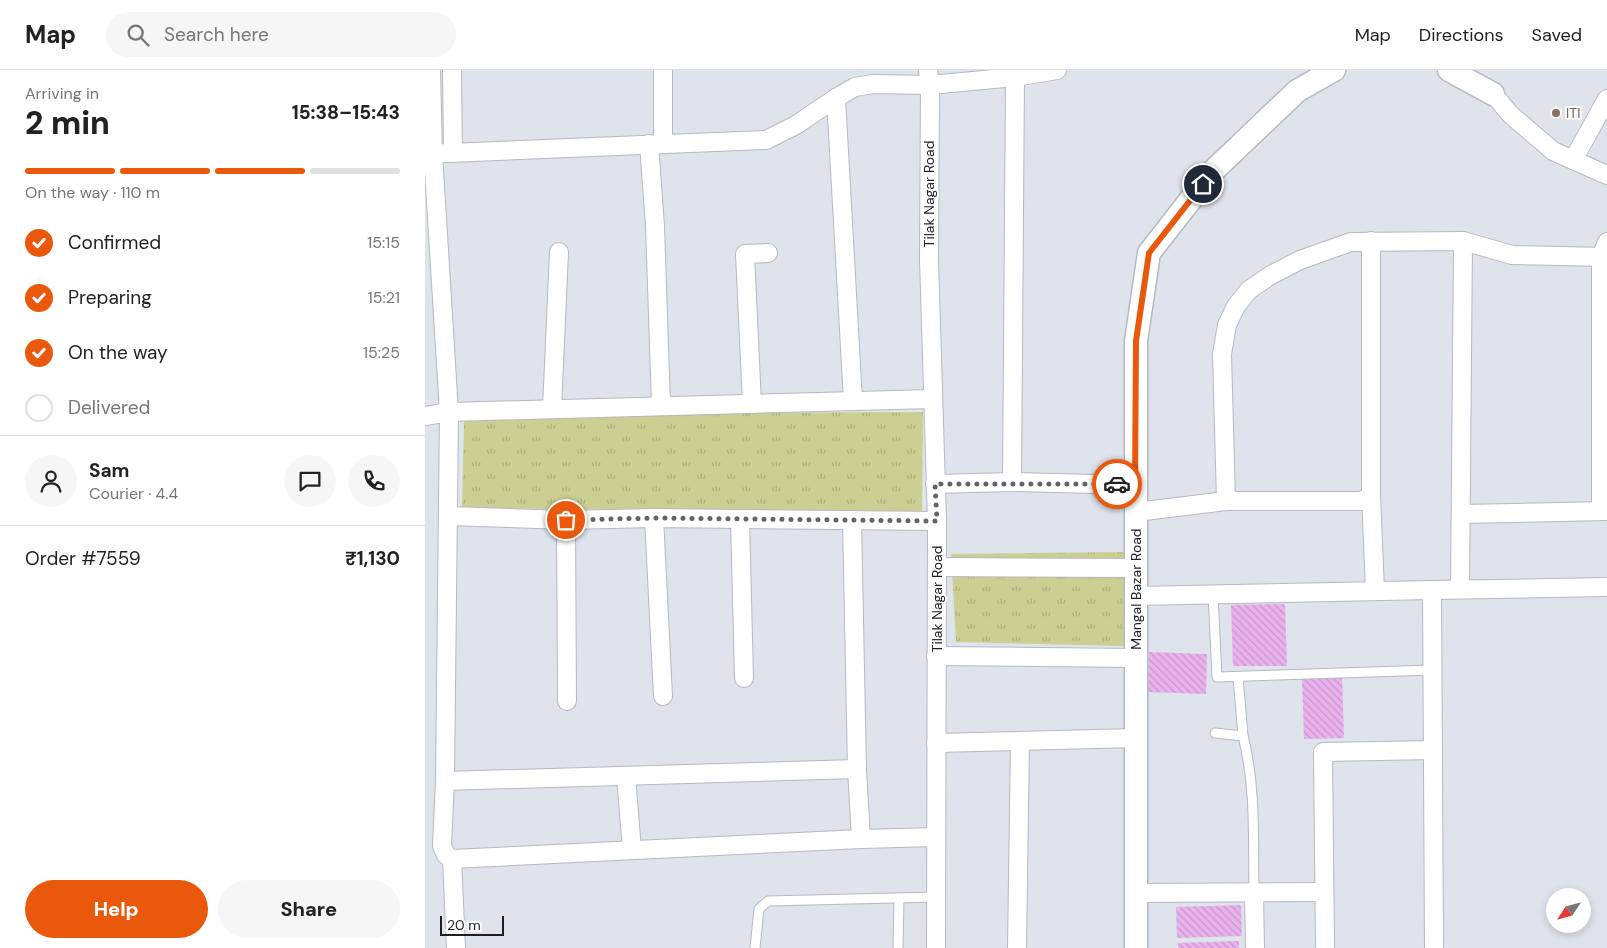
<!DOCTYPE html>
<meta charset="utf-8">
<style>
:root{--surface:#fff;--page:#f6f6f6;--text:#222;--muted:#767676;--line:#e0e0e0;--accent:#ea580c}
body{margin:0;font-family:"DM Sans",sans-serif;background:var(--page);color:var(--text);height:100vh;display:flex;flex-direction:column;font-size:19px;white-space:nowrap}
*{box-sizing:border-box;margin:0}
p{font-size:16px;color:var(--muted)}
.icon{flex:none;width:28px;height:28px;fill:none;stroke:currentColor;stroke-width:2;stroke-linecap:round;stroke-linejoin:round}
.map{position:relative;flex:1;overflow:hidden}
.drawer{display:flex;flex-direction:column;background:var(--surface);width:425px}
.drawer>*{flex:none}
.needle{width:32px;rotate:234deg}
.controls{position:absolute;left:1121px;top:818px;display:grid;gap:10px}
.controls a{display:grid;place-items:center;width:45px;height:45px;border-radius:50%;background:var(--surface);box-shadow:0 2px 8px #0003;font-size:25px}
.scale{position:absolute;left:15px;bottom:12px;width:64px;box-sizing:border-box;padding-left:5px;border:2px solid #1d1f22;border-top:0;font-size:14px;line-height:18px;white-space:nowrap;color:#1d1f22;-webkit-text-stroke:4px #fff;paint-order:stroke}
.pin{position:absolute;display:grid;place-items:center;width:42px;height:42px;color:#fff;margin:-21px;border:2px solid #fff;border-radius:50%;box-shadow:0 1px 5px #0007}
.courier{position:absolute;display:grid;place-items:center;width:50px;height:50px;margin:-25px;border:4px solid #ea580c;border-radius:50%;background:#fff;color:#222;box-shadow:0 1px 6px #0007}
.overview em{font-style:normal;font-weight:800}
.overview div{display:flex;flex-direction:column-reverse}
.overview{display:flex;align-items:center;justify-content:space-between;height:85px;padding:0 25px}
h1{font-size:32px;font-weight:800;line-height:38px}
.bar{display:grid;grid-template-columns:repeat(4,1fr);gap:8px 5px;align-content:center;height:60px;padding:0 25px}
.bar i{height:6px;border-radius:4px;background:var(--line)}
.bar .on{background:var(--accent)}
.bar p{grid-column:span 4}
.line{display:flex;align-items:center;gap:12px;padding:0 25px;border-top:1px solid var(--line)}
.line div{flex:1}
.round{display:grid;place-items:center;flex:none;width:52px;height:52px;border-radius:26px;background:var(--page)}
ol{padding:0 25px;list-style:none}
li{display:flex;align-items:center;gap:15px;height:55px}
li p{margin-inline-start:auto}
li .icon{padding:5px;border-radius:50%;background:var(--accent);color:#fff;stroke-width:4}
li:last-child{color:var(--muted)}
li i{width:28px;height:28px;border:2px solid var(--line);border-radius:50%}
.primary-button{display:flex;gap:10px;margin-top:auto;padding:10px 25px}
.primary-button a{flex:1;height:58px;border-radius:30px;background:var(--accent);color:#fff;font-size:20px;font-weight:800;line-height:58px;text-align:center}
.primary-button a+a{background:var(--page);color:var(--text)}
header{display:flex;align-items:center;gap:30px;box-sizing:border-box;height:70px;padding:0 25px;background:var(--surface);border-bottom:1px solid var(--line)}
header strong{font-size:24px}
nav{display:flex;gap:28px;margin-inline-start:auto;font-size:18px}
.search{width:350px;height:45px;background:var(--page);display:flex;align-items:center;gap:12px;box-sizing:border-box;padding:0 18px;border-radius:28px;color:var(--muted);font-size:19px}
main{display:flex;flex:1;min-height:0}
.map>svg:first-child{display:block}
.park{fill:url(#park-tufts)}
.building{fill:url(#building-back-hatch)}
.lines{fill:none;stroke-linecap:round;stroke-linejoin:round}
.service-casing{stroke:#b5b9c1;stroke-width:11}
.minor-casing{stroke:#b5b9c1;stroke-width:20}
.tertiary-casing{stroke:#b5b9c1;stroke-width:25}
.service{stroke:#fff;stroke-width:9}
.minor{stroke:#fff;stroke-width:18}
.tertiary{stroke:#fff;stroke-width:22}
.done{stroke:#616469;stroke-width:5;stroke-dasharray:0 9}
.route{stroke:#ea580c;stroke-width:6}
.education-dot{fill:#8d6e63;stroke:#fff;stroke-width:2}
.labels{text-anchor:middle;dominant-baseline:central;stroke-width:4;stroke-linejoin:round;paint-order:stroke}
.education-label{font-size:14px;fill:#785e54;stroke:#fff;text-anchor:start}
.street-label{font-size:14px;fill:#1d1f22;stroke:#fff}
</style>
<header>
<strong>Map</strong>
<div class="search"><svg class="icon" aria-label="search" viewBox="0 0 24 24"><circle cx="10" cy="10" r="6"/><path d="M15 15l6 6"/></svg>Search here</div>
<nav><a>Map</a><a>Directions</a><a>Saved</a></nav>
</header>
<main>
<section class="drawer">
<div class="overview"><div><h1>2 min</h1><p>Arriving in</p></div><em>15:38–15:43</em></div>
<div class="bar"><i class="on"></i><i class="on"></i><i class="on"></i><i></i><p>On the way · 110 m</p></div>
<ol>
<li><svg class="icon" aria-label="check" viewBox="0 0 24 24"><path d="M5 12l5 5 9-10"/></svg>Confirmed<p>15:15</p></li>
<li><svg class="icon" aria-label="check" viewBox="0 0 24 24"><path d="M5 12l5 5 9-10"/></svg>Preparing<p>15:21</p></li>
<li><svg class="icon" aria-label="check" viewBox="0 0 24 24"><path d="M5 12l5 5 9-10"/></svg>On the way<p>15:25</p></li>
<li><i></i>Delivered</li>
</ol>
<div class="line" style="height:90px"><a class="round"><svg class="icon" aria-label="person" viewBox="0 0 24 24"><circle cx="12" cy="8" r="4"/><path d="M4 21q1-7 8-7t8 7"/></svg></a><div><b>Sam</b><p>Courier · 4.4</p></div><a class="round"><svg class="icon" aria-label="chat" viewBox="0 0 24 24"><path d="M4 5h16v11H9l-5 4z"/></svg></a><a class="round"><svg class="icon" aria-label="phone" viewBox="0 0 24 24"><path d="M5 4h4l2 5-3 2q2 4 5 5l2-3 5 2v4C11 20 4 13 5 4z"/></svg></a></div>
<div class="line" style="height:65px"><div>Order #7559</div><b>₹1,130</b></div>
<div class="primary-button"><a>Help</a><a>Share</a></div>
</section>
<div class="map">
<svg width="1182" height="878" viewBox="0 0 1182 878">
<defs>
<pattern id="park-tufts" width="24" height="20" patternUnits="userSpaceOnUse" patternTransform="scale(1.25)"><rect width="24" height="20" fill="#cccf92"/><path d="M3 7l-1-3M5 7V3M7 7l1-3M15 17l-1-3M17 17v-4M19 17l1-3" fill="none" stroke="#afb17e"/></pattern>
<pattern id="building-back-hatch" width="6" height="6" patternUnits="userSpaceOnUse" patternTransform="scale(1.25)"><rect width="6" height="6" fill="#e9b2ec"/><path d="M-1 5l2 2M0 0l6 6M5-1l2 2" fill="none" stroke="#c799ca"/></pattern>
</defs>
<rect width="100%" height="100%" fill="#dfe3ec"/>
<g class="park">
<path d="M 498,342 L 497,442 L 37,438 L 39,350 L 276,343 Z"/>
<path d="M 701,482 L 699,576 L 531,572 L 526,484 Z"/>
</g>
<g class="building">
<path d="M 860,534 L 862,596 L 808,596 L 806,535 Z"/>
<path d="M 724,582 L 782,584 L 781,624 L 723,622 Z"/>
<path d="M 917,607 L 919,668 L 879,669 L 877,608 Z"/>
<path d="M 816,835 L 817,866 L 752,868 L 751,837 Z"/>
<path d="M 814,871 L 814,878 L 753,878 L 753,873 Z"/>
</g>
<g class="lines">
<defs>
<g id="service">
<path d="M 788,524 L 792,607 L 1007,600"/>
<path d="M 813,607 L 818,666"/>
<path d="M 790,663 L 818,666 C 831,716 828,770 829,822"/>
<path d="M 330,878 L 334,839 L 343,831 L 511,827"/>
<path d="M 473,878 L 474,828"/>
</g>
<g id="minor">
<path d="M 6,0 L 8,84 L 24,342 L 20,711 L 17,776 L 21,785 L 27,789 L 436,769 L 511,767"/>
<path d="M 27,0 L 28,83"/>
<path d="M 238,0 L 238,74"/>
<path d="M 503,0 L 505,15 L 504,189 L 512,451 L 511,878"/>
<path d="M 1068,24 L 1086,45 L 1128,81 L 1182,105"/>
<path d="M 411,28 L 428,331"/>
<path d="M 224,74 L 230,156 L 236,335"/>
<path d="M 0,84 L 341,70 L 371,55 L 411,28 L 430,17 L 448,14 L 505,15 L 590,7 L 632,0"/>
<path d="M 1148,90 L 1182,29"/>
<path d="M 327,334 L 320,184 L 343,183"/>
<path d="M 127,339 L 134,182"/>
<path d="M 0,346 L 24,342 L 507,329"/>
<path d="M 587,412 L 590,7"/>
<path d="M 510,414 L 587,412 L 710,415"/>
<path d="M 946,424 L 950,521"/>
<path d="M 801,431 L 797,284 L 802,255 L 811,236 L 824,220 L 846,205 L 875,190 L 926,172 L 1038,171 L 1087,185 L 1182,187"/>
<path d="M 1176,441 L 1176,187 L 1182,172"/>
<path d="M 711,442 L 801,431 L 936,431 L 942,428 L 946,424 L 946,171"/>
<path d="M 1036,444 L 1182,441"/>
<path d="M 23,446 L 141,450 L 229,448 L 512,451"/>
<path d="M 229,448 L 238,626"/>
<path d="M 315,449 L 319,608"/>
<path d="M 141,450 L 142,631"/>
<path d="M 427,450 L 432,699 L 436,769"/>
<path d="M 512,497 L 711,498"/>
<path d="M 1035,519 L 1038,171"/>
<path d="M 1007,520 L 1182,517"/>
<path d="M 711,526 L 1007,520 L 1009,878"/>
<path d="M 511,586 L 711,588"/>
<path d="M 511,673 L 711,668"/>
<path d="M 201,706 L 207,780"/>
<path d="M 20,711 L 432,699"/>
<path d="M 27,789 L 31,878"/>
<path d="M 829,822 L 830,878"/>
<path d="M 711,823 L 899,822"/>
<path d="M 592,878 L 595,671"/>
<path d="M 900,878 L 898,682 L 1008,680"/>
</g>
<g id="tertiary">
<path d="M 1024,0 L 1068,24"/>
<path d="M 711,878 L 711,271 L 724,183 L 788,101 L 872,21 L 909,0"/>
</g>
</defs>
<use href="#service" class="service-casing"/>
<use href="#minor" class="minor-casing"/>
<use href="#tertiary" class="tertiary-casing"/>
<use href="#service" class="service"/>
<use href="#minor" class="minor"/>
<use href="#tertiary" class="tertiary"/>
</g>
<g class="lines">
<path class="done" d="M 141,450 L 230,448 L 512,451 L 510,414 L 692,414"/>
<path class="route" d="M 692,414 L 710,415 L 711,271 L 724,183 L 778,114"/>
</g>
<circle class="education-dot" cx="1131" cy="43" r="5"/>
<g class="labels">
<g class="education-label">
<text x="1141" y="43">ITI</text>
</g>
<g class="street-label">
<text transform="translate(504 124) rotate(-90)">Tilak Nagar Road</text>
<text transform="translate(711 519) rotate(-90)">Mangal Bazar Road</text>
<text transform="translate(512 529) rotate(-90)">Tilak Nagar Road</text>
</g>
</g>
</svg>
<div class="controls">
<a><svg class="needle" viewBox="-14 -14 28 28"><path d="M0-13l5 13h-10z" fill="#e53935"/><path d="M0 13l5-13h-10z" fill="#767676"/></svg></a>
</div>
<div class="scale">20 m</div>
<div class="pin" style="left:141px;top:450px;background:#ea580c"><svg class="icon" aria-label="bag" viewBox="0 0 24 24"><path d="M5 8h14l-1 12H6zM9 8a3 3 0 0 1 6 0"/></svg></div>
<div class="pin" style="left:778px;top:114px;background:#1f2937"><svg class="icon" aria-label="home" viewBox="0 0 24 24"><path d="M3 11l9-7 9 7M6 9v11h12V9"/></svg></div>
<div class="courier" style="left:692px;top:414px"><svg class="icon" aria-label="car" viewBox="0 0 24 24"><path d="M5 17H2v-5l4-1 3-4h7l3 4 3 1v5h-3M9 17h6M6 11h13"/><circle cx="7" cy="17" r="2"/><circle cx="17" cy="17" r="2"/></svg></div>
</div>
</main>
